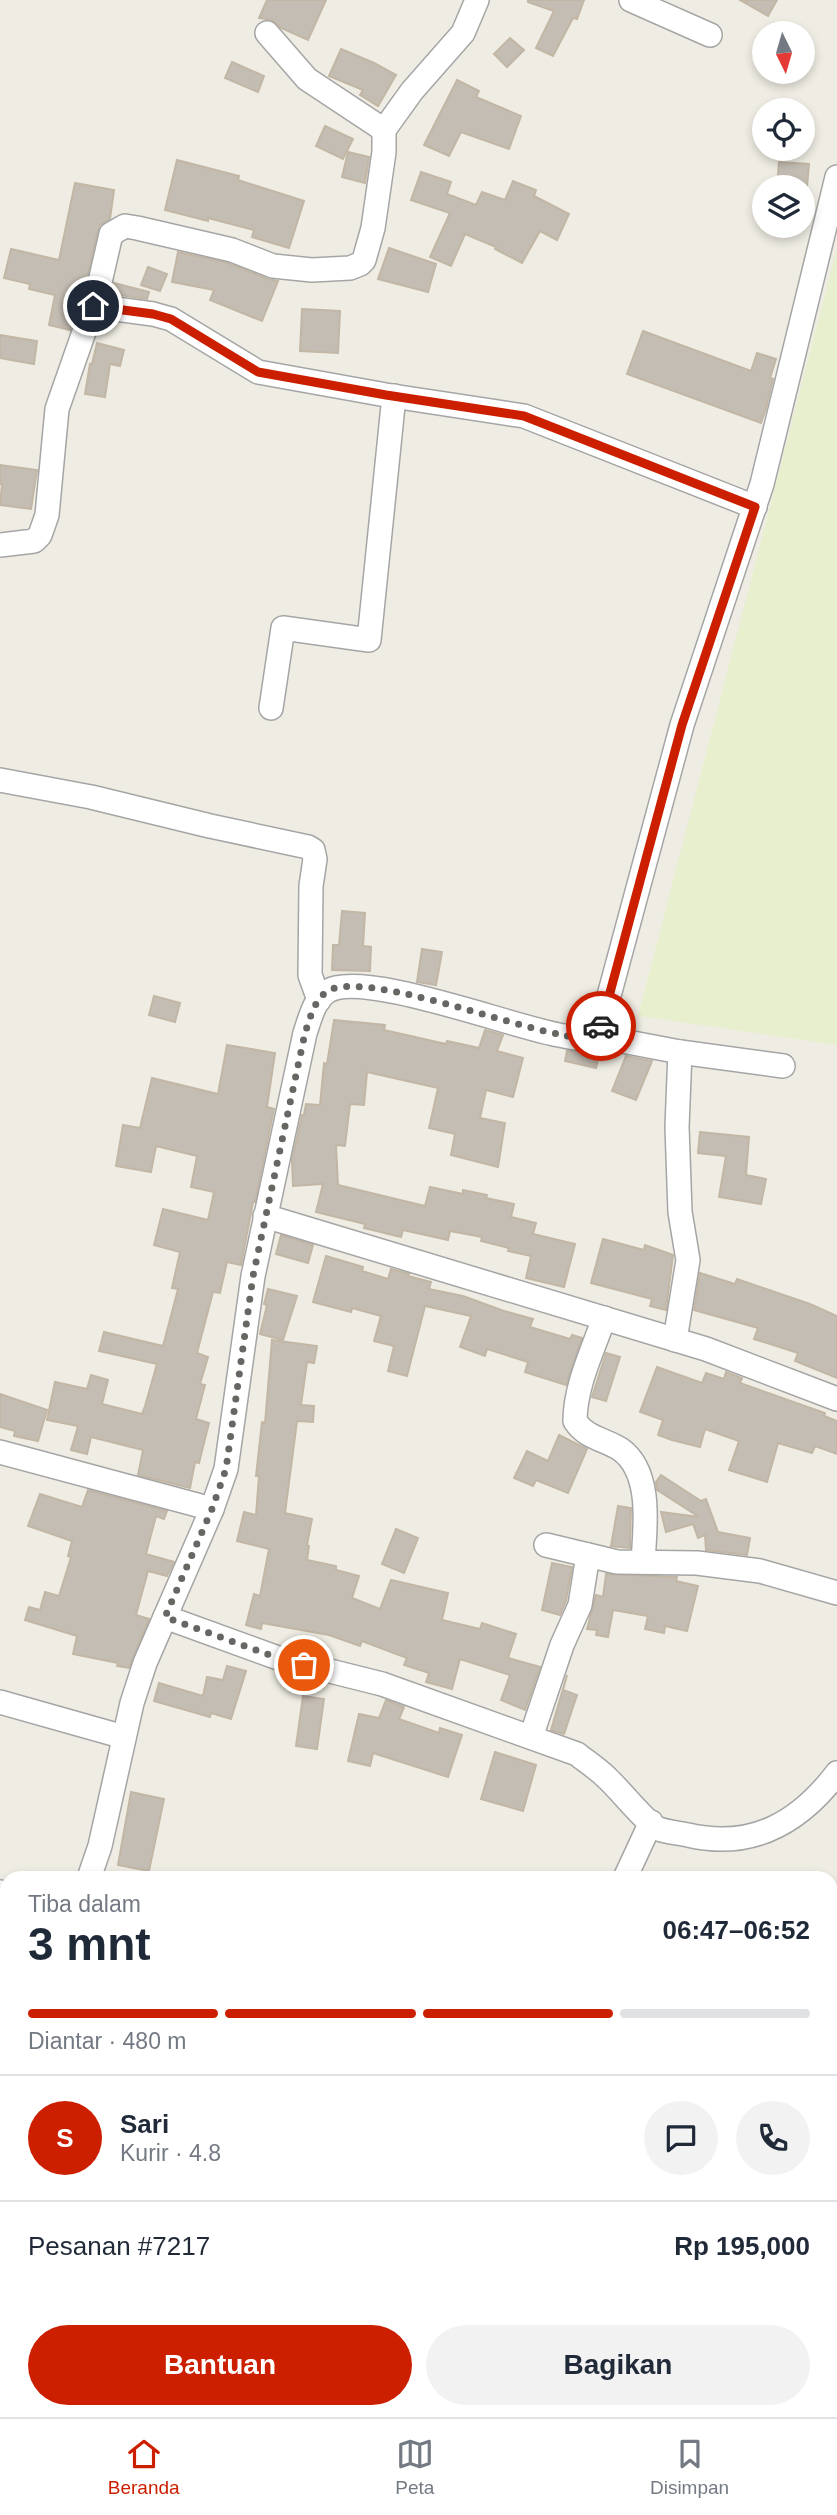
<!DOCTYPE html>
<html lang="id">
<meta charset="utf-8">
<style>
:root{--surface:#fff;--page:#f2f2f3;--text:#1f2937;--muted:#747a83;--line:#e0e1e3;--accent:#cc1f00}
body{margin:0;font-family:Helvetica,sans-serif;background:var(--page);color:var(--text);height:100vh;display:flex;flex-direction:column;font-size:26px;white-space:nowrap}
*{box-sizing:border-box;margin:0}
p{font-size:23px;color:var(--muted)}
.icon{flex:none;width:38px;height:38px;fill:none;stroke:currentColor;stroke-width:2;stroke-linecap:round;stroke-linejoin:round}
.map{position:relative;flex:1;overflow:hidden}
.details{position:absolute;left:0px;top:1871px;width:838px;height:548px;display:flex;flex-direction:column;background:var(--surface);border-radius:21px 21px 0 0;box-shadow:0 4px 10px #0003}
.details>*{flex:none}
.needle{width:46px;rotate:175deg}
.tools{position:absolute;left:752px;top:21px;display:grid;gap:14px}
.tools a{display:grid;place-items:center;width:63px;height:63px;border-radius:50%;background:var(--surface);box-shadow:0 4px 10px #0003;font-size:35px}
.pin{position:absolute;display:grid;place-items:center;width:60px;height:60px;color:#fff;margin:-30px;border:4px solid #fff;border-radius:50%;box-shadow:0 2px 7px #0007}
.courier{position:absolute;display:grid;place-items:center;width:70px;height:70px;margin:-35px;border:5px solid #cc1f00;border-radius:50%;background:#fff;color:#222;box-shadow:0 2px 9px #0007}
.summary em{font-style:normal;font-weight:700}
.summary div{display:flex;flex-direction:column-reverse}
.summary{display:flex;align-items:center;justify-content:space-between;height:119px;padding:0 28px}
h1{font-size:46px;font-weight:700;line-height:52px}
.bar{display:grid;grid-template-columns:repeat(4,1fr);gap:10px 7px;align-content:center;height:84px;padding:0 28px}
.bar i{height:9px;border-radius:5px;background:var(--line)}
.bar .current{background:var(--accent)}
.bar p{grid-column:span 4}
.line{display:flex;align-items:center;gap:18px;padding:0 28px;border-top:2px solid var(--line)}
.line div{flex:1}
.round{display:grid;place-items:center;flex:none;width:74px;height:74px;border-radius:37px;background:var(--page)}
.primary-button{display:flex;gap:14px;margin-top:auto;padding:14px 28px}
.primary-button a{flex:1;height:80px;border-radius:42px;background:var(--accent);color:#fff;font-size:28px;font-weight:700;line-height:80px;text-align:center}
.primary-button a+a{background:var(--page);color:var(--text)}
.menu{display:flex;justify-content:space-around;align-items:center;height:98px;border-top:2px solid var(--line);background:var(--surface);font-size:19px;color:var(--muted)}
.menu a{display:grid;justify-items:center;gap:4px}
.menu .current{color:var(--accent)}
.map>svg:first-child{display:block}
.farmland{fill:#e8efce}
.building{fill:#c4bdb3;stroke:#c2b6a5;stroke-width:2}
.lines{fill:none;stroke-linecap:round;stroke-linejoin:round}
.minor-casing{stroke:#a5a5a5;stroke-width:26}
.minor{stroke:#fff;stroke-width:23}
.done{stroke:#676663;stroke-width:7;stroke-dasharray:0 12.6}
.route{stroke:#cc1f00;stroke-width:9}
</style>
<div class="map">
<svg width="837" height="2417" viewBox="0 0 837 2417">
<rect width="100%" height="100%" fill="#efede3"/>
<g class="farmland">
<path d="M 837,248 L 837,1045 L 638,1016 Z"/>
<path d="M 831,2007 L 837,2008 L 837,2417 L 538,2417 L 539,2412 L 831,2412 Z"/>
</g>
<g class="building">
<path d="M 267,0 L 326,0 L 308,40 L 281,28 L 272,20 L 259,18 Z"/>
<path d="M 528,0 L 584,0 L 577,19 L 573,18 L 553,56 L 536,48 L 554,11 L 528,2 Z"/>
<path d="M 740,0 L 777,0 L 768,16 Z"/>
<path d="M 510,38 L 524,50 L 507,67 L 494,54 Z"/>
<path d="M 341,49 L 374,63 L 396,75 L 378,106 L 360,95 L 363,90 L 329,76 Z"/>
<path d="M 232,62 L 264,76 L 258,92 L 225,78 Z"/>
<path d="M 457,80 L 479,91 L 476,97 L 521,116 L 509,149 L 461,132 L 449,156 L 424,145 Z"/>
<path d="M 325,126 L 353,139 L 343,159 L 316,146 Z"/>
<path d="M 348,152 L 369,157 L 365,183 L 342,177 Z"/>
<path d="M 177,160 L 239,176 L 238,180 L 304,201 L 289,248 L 252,237 L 254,230 L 208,218 L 208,221 L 165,210 Z"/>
<path d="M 779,162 L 809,164 L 807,187 L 777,187 Z"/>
<path d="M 421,172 L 451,182 L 447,194 L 476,205 L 482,192 L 505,200 L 513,181 L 536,190 L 534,196 L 569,214 L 557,240 L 540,231 L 522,263 L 495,249 L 496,247 L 465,234 L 451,266 L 430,257 L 450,213 L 411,200 Z"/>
<path d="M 75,183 L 114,190 L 110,219 L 100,225 L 98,230 L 84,291 L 70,330 L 49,325 L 55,295 L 29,289 L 30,284 L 4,278 L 11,249 L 59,260 Z"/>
<path d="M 389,248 L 436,264 L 428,292 L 378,279 Z"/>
<path d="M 178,252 L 228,263 L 268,279 L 278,281 L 262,321 L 210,300 L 214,290 L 172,282 Z"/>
<path d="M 148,267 L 167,274 L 160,291 L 141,285 Z"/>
<path d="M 114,283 L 149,292 L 147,299 L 112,294 Z"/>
<path d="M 302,309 L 340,311 L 338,353 L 300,351 Z"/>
<path d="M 643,331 L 751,371 L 757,353 L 776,359 L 770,378 L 773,379 L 766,408 L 761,423 L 627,374 Z"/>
<path d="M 0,335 L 37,341 L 34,364 L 0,358 Z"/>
<path d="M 97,343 L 124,350 L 120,366 L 110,364 L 105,397 L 85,394 L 90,364 L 92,364 Z"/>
<path d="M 0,465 L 37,470 L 31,509 L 0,505 L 2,484 L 0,484 Z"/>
<path d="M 342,911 L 365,913 L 363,946 L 371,947 L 370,971 L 332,970 L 333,945 L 339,945 Z"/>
<path d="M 422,949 L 442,952 L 436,985 L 417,982 Z"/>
<path d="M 154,996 L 180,1003 L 175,1022 L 149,1015 Z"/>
<path d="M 334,1020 L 385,1025 L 384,1030 L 446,1044 L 447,1041 L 479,1048 L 485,1030 L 503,1035 L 497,1051 L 523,1058 L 513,1097 L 486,1090 L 480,1118 L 505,1123 L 498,1167 L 451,1155 L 455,1134 L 429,1128 L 438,1088 L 367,1072 L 364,1105 L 350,1104 L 345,1146 L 336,1145 L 338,1185 L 425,1206 L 430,1187 L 463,1194 L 463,1190 L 487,1195 L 486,1198 L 514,1204 L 511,1217 L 536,1223 L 533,1234 L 575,1244 L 564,1287 L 526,1278 L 531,1256 L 508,1251 L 509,1248 L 481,1241 L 482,1237 L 450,1231 L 448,1240 L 403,1230 L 401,1237 L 364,1228 L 365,1224 L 316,1212 L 323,1184 L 293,1186 L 292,1160 L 302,1115 L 304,1115 L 306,1104 L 320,1105 L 324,1063 L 327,1064 Z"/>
<path d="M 227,1045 L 275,1053 L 267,1107 L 274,1109 L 255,1202 L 253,1202 L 241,1265 L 227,1262 L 220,1293 L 213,1292 L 197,1353 L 208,1357 L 200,1384 L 205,1385 L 196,1419 L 209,1423 L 199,1463 L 195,1462 L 190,1488 L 138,1475 L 143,1450 L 91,1437 L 87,1454 L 71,1450 L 78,1426 L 47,1420 L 55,1382 L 87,1389 L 91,1375 L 108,1380 L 102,1404 L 142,1414 L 145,1406 L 157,1364 L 99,1351 L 104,1332 L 163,1346 L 178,1289 L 172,1288 L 180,1252 L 154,1245 L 163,1209 L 208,1220 L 214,1192 L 191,1187 L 197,1156 L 156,1146 L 151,1172 L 116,1166 L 123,1125 L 140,1128 L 152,1078 L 218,1094 Z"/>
<path d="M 567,1051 L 600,1051 L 596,1068 L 565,1061 Z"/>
<path d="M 626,1056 L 652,1061 L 636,1100 L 612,1091 Z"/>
<path d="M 700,1132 L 749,1137 L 746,1175 L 766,1179 L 761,1204 L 719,1197 L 726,1156 L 698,1153 Z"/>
<path d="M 281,1235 L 313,1245 L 308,1263 L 276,1254 Z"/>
<path d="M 603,1239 L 644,1250 L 645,1245 L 673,1255 L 666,1310 L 650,1306 L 652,1299 L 591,1283 Z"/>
<path d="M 326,1256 L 363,1267 L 362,1271 L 388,1279 L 391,1269 L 409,1274 L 408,1276 L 431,1282 L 429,1289 L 463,1296 L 504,1311 L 533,1319 L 530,1327 L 570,1339 L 572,1335 L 582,1338 L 566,1385 L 525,1372 L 528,1362 L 487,1349 L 485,1356 L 460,1347 L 471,1316 L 425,1306 L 407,1376 L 388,1371 L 394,1346 L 374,1341 L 381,1316 L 352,1308 L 351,1312 L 313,1302 Z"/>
<path d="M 700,1273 L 735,1284 L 737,1279 L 810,1304 L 837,1316 L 837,1378 L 795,1361 L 798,1353 L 754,1339 L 758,1328 L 694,1310 Z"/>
<path d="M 268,1289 L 297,1296 L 283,1340 L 260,1334 L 267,1305 L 264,1304 Z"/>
<path d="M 272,1340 L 317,1346 L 314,1363 L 307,1362 L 301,1405 L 314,1406 L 313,1422 L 297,1421 L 285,1513 L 312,1519 L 307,1545 L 309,1546 L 307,1560 L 336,1566 L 336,1570 L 359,1576 L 352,1598 L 380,1609 L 391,1580 L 448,1593 L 442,1620 L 480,1629 L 482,1623 L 516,1634 L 508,1658 L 540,1667 L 525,1710 L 501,1700 L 510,1675 L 460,1659 L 452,1689 L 426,1682 L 429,1673 L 404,1665 L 407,1658 L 362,1641 L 360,1646 L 329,1635 L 262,1623 L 261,1629 L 246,1625 L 254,1594 L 260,1596 L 269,1549 L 237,1541 L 244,1512 L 256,1515 L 259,1476 L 256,1476 L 262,1422 L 265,1423 Z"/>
<path d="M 606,1353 L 620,1357 L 606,1401 L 592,1397 Z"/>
<path d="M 657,1367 L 702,1383 L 706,1373 L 724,1379 L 726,1372 L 742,1378 L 740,1383 L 825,1413 L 824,1416 L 837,1421 L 837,1454 L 815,1446 L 812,1453 L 778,1443 L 767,1482 L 729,1470 L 739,1441 L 705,1429 L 700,1447 L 672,1440 L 658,1435 L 663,1420 L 640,1412 Z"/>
<path d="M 0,1394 L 47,1410 L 38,1441 L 14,1436 L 15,1431 L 0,1427 Z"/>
<path d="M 559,1435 L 587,1449 L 568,1493 L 536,1480 L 533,1486 L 514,1478 L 527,1451 L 548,1461 Z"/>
<path d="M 661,1475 L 701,1501 L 706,1499 L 718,1532 L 750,1538 L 747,1555 L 706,1550 L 705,1535 L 698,1538 L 693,1524 L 666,1532 L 661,1512 L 699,1517 L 657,1490 L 656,1482 Z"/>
<path d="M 88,1490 L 167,1511 L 164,1519 L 156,1516 L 146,1554 L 174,1562 L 167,1576 L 148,1571 L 136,1615 L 149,1619 L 129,1668 L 117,1666 L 118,1663 L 73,1654 L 77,1636 L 25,1620 L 29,1607 L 40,1610 L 45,1592 L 59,1596 L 71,1557 L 68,1556 L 72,1541 L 28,1526 L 40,1494 L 82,1507 Z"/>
<path d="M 618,1506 L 631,1508 L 630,1548 L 611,1546 Z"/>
<path d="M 396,1529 L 418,1538 L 404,1573 L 382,1564 Z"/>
<path d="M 552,1563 L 572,1567 L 566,1601 L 560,1615 L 542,1610 Z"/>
<path d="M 606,1574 L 677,1577 L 676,1581 L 698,1586 L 687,1631 L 665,1626 L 664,1633 L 645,1629 L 648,1616 L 613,1610 L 608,1637 L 596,1635 L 597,1630 L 587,1629 L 596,1595 L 603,1597 Z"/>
<path d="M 227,1666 L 246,1671 L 231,1719 L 211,1713 L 210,1717 L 154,1701 L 159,1683 L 203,1696 L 207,1677 L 223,1680 Z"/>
<path d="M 567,1675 L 563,1690 L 577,1695 L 564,1734 L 551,1730 Z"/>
<path d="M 303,1696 L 324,1699 L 317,1749 L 296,1746 Z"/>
<path d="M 386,1700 L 404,1707 L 399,1719 L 439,1733 L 440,1728 L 462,1735 L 448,1777 L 373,1753 L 370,1766 L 348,1761 L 359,1714 L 379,1718 Z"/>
<path d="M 495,1752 L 536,1765 L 523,1811 L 481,1799 Z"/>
<path d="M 131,1792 L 164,1799 L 149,1871 L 118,1865 Z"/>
</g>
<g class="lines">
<defs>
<g id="minor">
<path d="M 631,0 L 710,35"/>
<path d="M 267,33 L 307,79 L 384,130"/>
<path d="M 93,306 L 153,314 L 171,319 L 258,372 L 386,395 L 524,416 L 755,507"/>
<path d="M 0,545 L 34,541 L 40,535 L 47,515 L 57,409 L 97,295 L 111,234 L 125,226 L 137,228 L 232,250 L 273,266 L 312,270 L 350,268 L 360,264 L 364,260 L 373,228 L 384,152 L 384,130 L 412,91 L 463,33 L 477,0"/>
<path d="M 271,708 L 283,628 L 369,640 L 394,396"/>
<path d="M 0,780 L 91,797 L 210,826 L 308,847 L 313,850 L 315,859 L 311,886 L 310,975 L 319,1000"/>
<path d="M 596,1036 L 680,1052 L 783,1066"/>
<path d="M 265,1216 L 706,1349 L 837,1399"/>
<path d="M 604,1318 C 593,1350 575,1386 575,1421 C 586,1438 604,1439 620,1449 C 653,1472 645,1528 643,1562"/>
<path d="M 675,1340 L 688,1260 L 680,1212 L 677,1127 L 680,1052"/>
<path d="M 0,1452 L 212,1509"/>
<path d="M 546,1545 L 617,1562 L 697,1563 L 760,1571 L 837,1593"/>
<path d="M 165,1617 L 278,1658 L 382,1684 L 577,1754 C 587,1762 598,1769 607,1778 C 619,1789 644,1820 656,1828 C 665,1832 679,1833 688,1835 C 752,1850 799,1823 837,1773"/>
<path d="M 0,1702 L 124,1737"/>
<path d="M 531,1737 L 562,1645 L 580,1605 L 588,1555"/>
<path d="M 89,1878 L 100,1846 L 132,1703 L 145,1663 L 212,1509 L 226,1469 L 253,1276 L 305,1033 C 310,1019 314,999 328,991 C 362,970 513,1027 559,1035 C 571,1037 584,1041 596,1036 L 600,1029 L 682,725 L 762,484 L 837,177"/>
<path d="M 625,1878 L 651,1822"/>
<path d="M 0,1892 L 7,1893"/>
<path d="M 0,2132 L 7,2114"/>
<path d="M 831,2138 L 837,2139"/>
<path d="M 0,2296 L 7,2298"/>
<path d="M 261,2417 L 262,2412"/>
</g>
</defs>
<use href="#minor" class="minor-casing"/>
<use href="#minor" class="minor"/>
</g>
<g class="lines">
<path class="done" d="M 304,1665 L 278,1658 L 165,1617 L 212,1509 L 226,1469 L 253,1276 L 305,1033 C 310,1019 314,999 328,991 C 362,970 513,1027 559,1034 C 571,1037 584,1041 596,1036 L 601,1026"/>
<path class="route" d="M 93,306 L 153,314 L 171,319 L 258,372 L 386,395 L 524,416 L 755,507 L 682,725 L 601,1026"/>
</g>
</svg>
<div class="tools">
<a><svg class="needle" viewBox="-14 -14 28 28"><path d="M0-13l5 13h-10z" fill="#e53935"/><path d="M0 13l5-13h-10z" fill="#747a83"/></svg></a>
<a><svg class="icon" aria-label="locate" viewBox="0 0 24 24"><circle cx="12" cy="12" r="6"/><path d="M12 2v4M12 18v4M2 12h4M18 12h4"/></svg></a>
<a><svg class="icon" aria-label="layers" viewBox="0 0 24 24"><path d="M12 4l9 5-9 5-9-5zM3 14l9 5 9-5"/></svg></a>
</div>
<div class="pin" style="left:304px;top:1665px;background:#ea580c"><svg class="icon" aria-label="bag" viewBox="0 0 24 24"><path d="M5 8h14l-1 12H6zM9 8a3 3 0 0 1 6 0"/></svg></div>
<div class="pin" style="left:93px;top:306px;background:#1f2937"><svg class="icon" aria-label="home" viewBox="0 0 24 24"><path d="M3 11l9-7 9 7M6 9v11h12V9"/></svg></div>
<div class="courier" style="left:601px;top:1026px"><svg class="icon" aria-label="car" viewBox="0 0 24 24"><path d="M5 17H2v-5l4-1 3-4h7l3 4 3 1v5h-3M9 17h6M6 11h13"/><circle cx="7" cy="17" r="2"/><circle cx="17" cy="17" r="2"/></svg></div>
<section class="details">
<div class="summary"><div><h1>3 mnt</h1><p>Tiba dalam</p></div><em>06:47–06:52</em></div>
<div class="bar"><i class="current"></i><i class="current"></i><i class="current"></i><i></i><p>Diantar · 480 m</p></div>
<div class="line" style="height:126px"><b class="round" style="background:var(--accent);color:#fff">S</b><div><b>Sari</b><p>Kurir · 4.8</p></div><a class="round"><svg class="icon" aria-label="chat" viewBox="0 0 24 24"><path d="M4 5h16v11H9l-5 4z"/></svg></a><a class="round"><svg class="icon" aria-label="phone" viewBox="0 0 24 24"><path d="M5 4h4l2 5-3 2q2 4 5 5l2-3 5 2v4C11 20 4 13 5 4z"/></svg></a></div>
<div class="line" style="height:91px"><div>Pesanan #7217</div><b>Rp 195,000</b></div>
<div class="primary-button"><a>Bantuan</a><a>Bagikan</a></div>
</section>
</div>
<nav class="menu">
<a class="current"><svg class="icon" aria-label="home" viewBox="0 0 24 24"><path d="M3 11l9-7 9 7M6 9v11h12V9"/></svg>Beranda</a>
<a><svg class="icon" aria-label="map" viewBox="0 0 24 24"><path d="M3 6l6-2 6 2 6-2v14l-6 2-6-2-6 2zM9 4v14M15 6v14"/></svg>Peta</a>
<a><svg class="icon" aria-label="saved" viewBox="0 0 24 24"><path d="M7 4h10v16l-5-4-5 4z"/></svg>Disimpan</a>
</nav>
